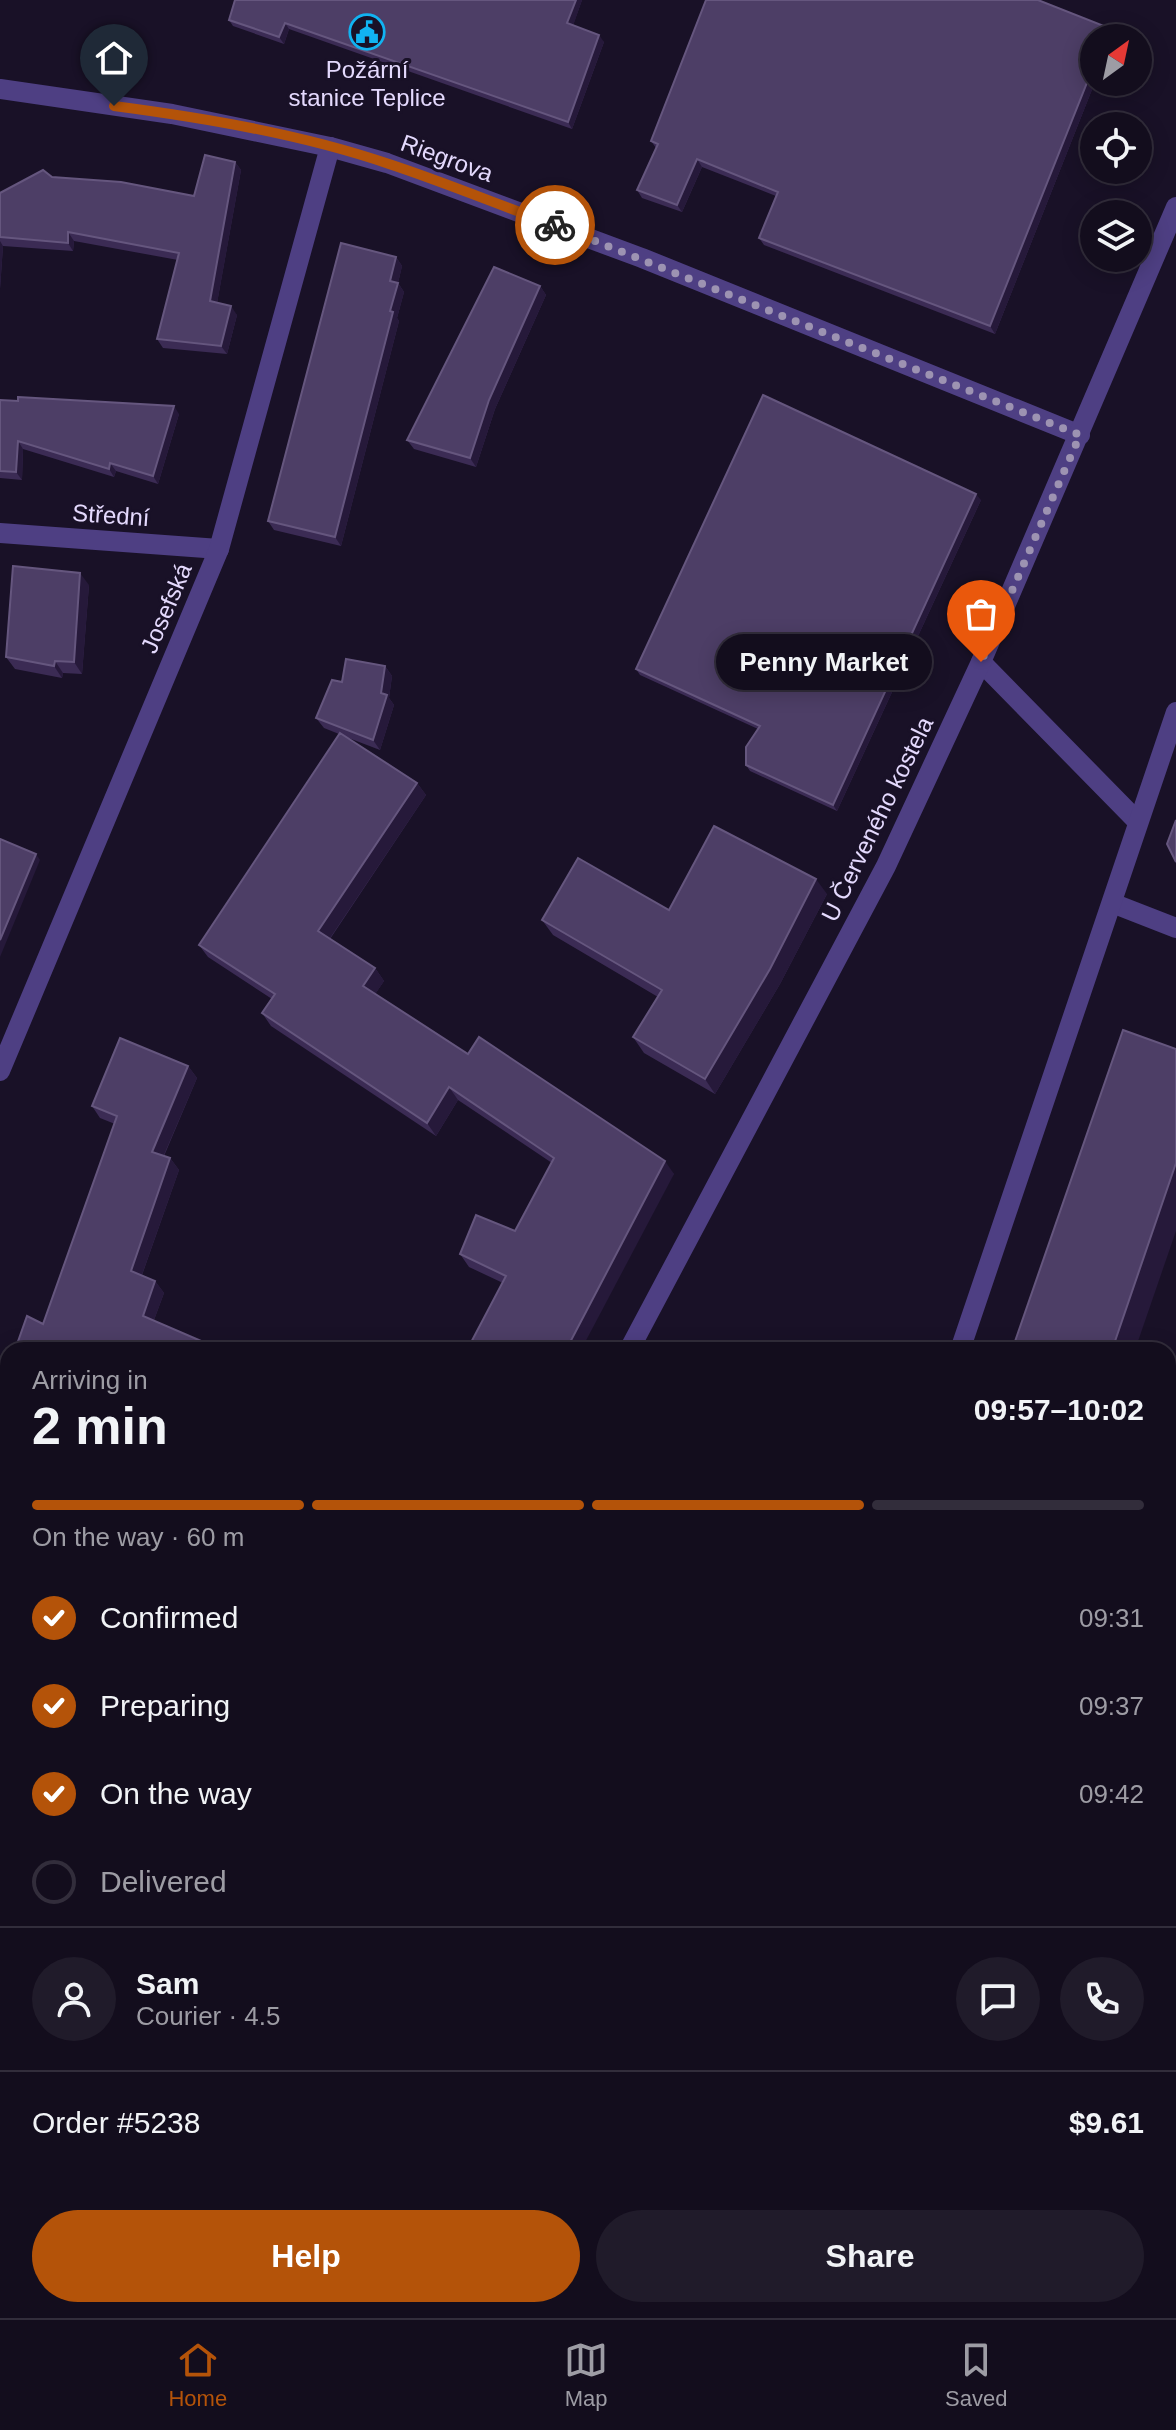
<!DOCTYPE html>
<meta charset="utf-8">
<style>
:root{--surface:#130d1d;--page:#201b2a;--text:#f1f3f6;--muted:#9d9ca4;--line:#322d3b;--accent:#b45309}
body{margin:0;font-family:Helvetica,sans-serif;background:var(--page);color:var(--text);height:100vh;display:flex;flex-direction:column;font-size:30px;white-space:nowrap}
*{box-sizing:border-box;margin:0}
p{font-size:26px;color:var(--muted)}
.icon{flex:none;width:44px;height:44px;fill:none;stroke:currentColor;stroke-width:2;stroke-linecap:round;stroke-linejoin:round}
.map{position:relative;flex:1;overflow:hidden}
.side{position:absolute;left:0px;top:1342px;width:1176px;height:976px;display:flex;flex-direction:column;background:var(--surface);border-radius:24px 24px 0 0;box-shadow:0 4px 20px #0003,0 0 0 2px var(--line)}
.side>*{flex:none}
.needle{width:52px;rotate:33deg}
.buttons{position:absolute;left:1080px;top:24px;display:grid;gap:16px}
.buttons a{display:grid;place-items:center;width:72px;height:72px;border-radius:50%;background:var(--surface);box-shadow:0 4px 20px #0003,0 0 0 2px var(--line);font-size:40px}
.pin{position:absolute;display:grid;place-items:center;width:68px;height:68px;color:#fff;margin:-82px -34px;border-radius:50% 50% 50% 0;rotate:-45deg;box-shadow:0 0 8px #0007}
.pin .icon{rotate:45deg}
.courier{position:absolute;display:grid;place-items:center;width:80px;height:80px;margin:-40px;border:6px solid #b45309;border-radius:50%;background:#fff;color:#222;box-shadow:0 2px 10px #0007}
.bubble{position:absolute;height:56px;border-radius:28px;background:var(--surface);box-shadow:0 4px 20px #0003,0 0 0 2px var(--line);font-size:26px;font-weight:800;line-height:56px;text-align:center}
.headline em{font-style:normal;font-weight:800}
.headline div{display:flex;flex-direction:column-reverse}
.headline{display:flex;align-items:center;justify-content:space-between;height:136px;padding:0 32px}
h1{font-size:52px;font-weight:800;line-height:60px}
.bar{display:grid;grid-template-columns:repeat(4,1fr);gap:12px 8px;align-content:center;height:96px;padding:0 32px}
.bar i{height:10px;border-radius:6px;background:var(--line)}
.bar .current{background:var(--accent)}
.bar p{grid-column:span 4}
.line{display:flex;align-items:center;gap:20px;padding:0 32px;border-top:2px solid var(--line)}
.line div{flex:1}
.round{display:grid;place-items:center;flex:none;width:84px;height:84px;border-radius:42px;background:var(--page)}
ol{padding:0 32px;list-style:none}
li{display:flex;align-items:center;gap:24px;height:88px}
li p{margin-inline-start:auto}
li .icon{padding:8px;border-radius:50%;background:var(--accent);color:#fff;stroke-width:4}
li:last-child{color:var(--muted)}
li i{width:44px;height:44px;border:4px solid var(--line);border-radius:50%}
.cta{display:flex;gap:16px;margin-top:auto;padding:16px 32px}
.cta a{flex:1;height:92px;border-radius:48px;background:var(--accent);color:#fff;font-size:32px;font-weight:800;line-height:92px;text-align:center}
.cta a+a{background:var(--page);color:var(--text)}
.tabs{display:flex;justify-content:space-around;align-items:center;height:112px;border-top:2px solid var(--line);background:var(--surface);font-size:22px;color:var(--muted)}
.tabs a{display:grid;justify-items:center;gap:4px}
.tabs .current{color:var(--accent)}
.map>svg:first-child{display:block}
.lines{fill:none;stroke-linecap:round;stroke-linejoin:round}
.lane{stroke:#4e3f83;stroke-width:20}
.street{stroke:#4e3f83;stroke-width:20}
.primary{stroke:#da67f6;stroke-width:20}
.wall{fill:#3b2b54}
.shaded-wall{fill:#26193a}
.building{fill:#4d3e66;stroke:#65567e;stroke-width:2}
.done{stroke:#9d93b2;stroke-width:8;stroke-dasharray:0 14.4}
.route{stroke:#b45309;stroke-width:10}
.labels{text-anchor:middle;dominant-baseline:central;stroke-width:6;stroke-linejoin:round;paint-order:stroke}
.poi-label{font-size:24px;fill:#e4d9fd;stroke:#191127}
.street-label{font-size:24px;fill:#e4d9fd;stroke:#191127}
</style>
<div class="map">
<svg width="1176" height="2318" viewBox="0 0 1176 2318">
<rect width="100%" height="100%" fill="#191127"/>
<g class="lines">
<path class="lane" d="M 1168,1588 L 1176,1565"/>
<g class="street">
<path d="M 0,89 L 172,114 L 330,147 L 387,163 L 642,258 L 1080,435"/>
<path d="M 0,533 L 219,549"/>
<path d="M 981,662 L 1138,822"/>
<path d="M 1112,903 L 1176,928"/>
<path d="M 0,1071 L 219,549 L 330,147"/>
<path d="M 629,1350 L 886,866 L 981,662 L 1176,207"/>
<path d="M 960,1350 L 1176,712"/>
<path d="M 1168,2034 L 1176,2036"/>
<path d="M 66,2318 L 69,2310"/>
<path d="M 608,2318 L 611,2310"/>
</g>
<path class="primary" d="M 0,2313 L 20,2318"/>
</g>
<g class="wall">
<path d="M 582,0 L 573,25 L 604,42 L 572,129 L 289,29 L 284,44 L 233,26 L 229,20 Z"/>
<path d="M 706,0 L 1038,0 L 1109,28 L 1114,35 L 1113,38 L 1094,38 L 1094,82 L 1095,82 L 995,334 L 764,245 L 759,238 L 776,196 L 702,167 L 682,212 L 642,198 L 637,190 L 656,148 L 651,141 Z"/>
<path d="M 235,162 L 241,170 L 217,303 L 237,315 L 227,354 L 163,348 L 157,339 L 178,260 L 74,241 L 73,251 L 3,246 L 0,289 L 0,193 L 52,177 L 194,196 Z"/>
<path d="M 396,257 L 402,266 L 398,283 L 404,292 L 397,318 L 399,321 L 341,546 L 274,530 L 268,521 Z"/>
<path d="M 540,286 L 546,295 L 495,409 L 476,467 L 414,449 L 407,440 Z"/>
<path d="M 0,400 L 179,414 L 158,484 L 116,471 L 114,477 L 23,449 L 22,480 L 0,478 Z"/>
<path d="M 981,500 L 837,811 L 750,771 L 746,765 L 758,729 L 640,675 L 636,669 Z"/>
<path d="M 89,585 L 82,674 L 63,673 L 62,678 L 15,669 L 6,657 Z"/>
<path d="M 385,666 L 392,676 L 389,698 L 394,705 L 380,750 L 346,737 L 417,783 L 426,795 L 330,939 L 375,968 L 384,981 L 375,994 L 468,1054 L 674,1174 L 503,1283 L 469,1267 L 460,1254 L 515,1231 L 552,1163 L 458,1100 L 436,1136 L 271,1026 L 262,1013 L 272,999 L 208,957 L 199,945 L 339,734 L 324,728 L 316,718 L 342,682 Z"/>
<path d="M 827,894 L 780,984 L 715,1094 L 644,1053 L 633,1037 L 658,997 L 553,935 L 542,920 L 669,910 Z"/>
<path d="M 188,1066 L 197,1078 L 164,1156 L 170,1158 L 179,1170 L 142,1275 L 155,1281 L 164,1293 L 154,1320 L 43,1324 L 115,1124 L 100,1118 L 92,1106 Z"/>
<path d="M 1168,1735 L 1176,1736 L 1176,1834 L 1168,1833 Z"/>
<path d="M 0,1941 L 8,1946 L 8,2230 L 0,2226 Z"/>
<path d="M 1176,2119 L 1176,2318 L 1115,2310 L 1168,2310 Z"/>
</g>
<g class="shaded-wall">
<path d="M 576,0 L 582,0 L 572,29 L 567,23 Z"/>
<path d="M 285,23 L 289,29 L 284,44 L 279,37 Z"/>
<path d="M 1109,28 L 1114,35 L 1113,38 L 1105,38 Z"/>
<path d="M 599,35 L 604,42 L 572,129 L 568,122 Z"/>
<path d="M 1094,65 L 1094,82 L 1095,82 L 995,334 L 990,326 Z"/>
<path d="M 697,159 L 702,167 L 682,212 L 677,205 Z"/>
<path d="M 235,162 L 241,170 L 216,309 L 210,301 Z"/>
<path d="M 68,232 L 74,241 L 73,251 L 68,243 Z"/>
<path d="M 0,241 L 3,246 L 0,289 Z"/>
<path d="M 396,257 L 402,266 L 398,283 L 404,292 L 397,318 L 399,321 L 341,546 L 335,537 Z"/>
<path d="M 540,286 L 546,295 L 495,409 L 476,467 L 470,458 L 489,400 Z"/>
<path d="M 231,306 L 237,315 L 227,354 L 221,346 Z"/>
<path d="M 174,406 L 179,414 L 158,484 L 153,476 Z"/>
<path d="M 18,441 L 23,449 L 22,480 L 16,472 Z"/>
<path d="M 110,463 L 116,471 L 114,477 L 109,469 Z"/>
<path d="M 976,494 L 981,500 L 837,811 L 833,805 Z"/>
<path d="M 80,573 L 89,585 L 82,674 L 74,662 Z"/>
<path d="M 55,661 L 63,673 L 62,678 L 54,666 Z"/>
<path d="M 385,666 L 392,676 L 389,698 L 394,705 L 380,750 L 373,740 Z"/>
<path d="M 417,783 L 426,795 L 326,944 L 318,931 Z"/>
<path d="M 36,854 L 40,860 L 0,957 L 0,940 Z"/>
<path d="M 816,879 L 827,894 L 780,984 L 715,1094 L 705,1079 Z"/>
<path d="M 375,968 L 384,981 L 372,999 L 363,986 Z"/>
<path d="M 188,1066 L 197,1078 L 160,1164 L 152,1152 Z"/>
<path d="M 449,1087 L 458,1100 L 436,1136 L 427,1123 Z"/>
<path d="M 170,1158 L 179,1170 L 139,1283 L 131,1271 Z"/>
<path d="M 665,1161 L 674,1174 L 581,1350 L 566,1350 Z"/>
<path d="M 1176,1163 L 1176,1231 L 1135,1350 L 1112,1350 Z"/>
<path d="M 155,1281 L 164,1293 L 151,1328 L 143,1316 Z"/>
<path d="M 8,1895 L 8,1921 L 0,1933 L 0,1907 Z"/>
</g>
<g class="building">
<path d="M 235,0 L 576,0 L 567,23 L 599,35 L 568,122 L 285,23 L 279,37 L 229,20 Z"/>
<path d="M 706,0 L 1038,0 L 1109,28 L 1105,38 L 1094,38 L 1094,65 L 990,326 L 759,238 L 778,192 L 697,159 L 677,205 L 637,190 L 658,144 L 651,141 Z"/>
<path d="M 205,155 L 235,162 L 210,301 L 231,306 L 221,346 L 157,339 L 179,253 L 68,232 L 68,243 L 0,237 L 0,193 L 43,170 L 52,177 L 121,182 L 194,196 Z"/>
<path d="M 341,243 L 396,257 L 390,281 L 398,283 L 390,311 L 393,312 L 335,537 L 268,521 Z"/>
<path d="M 494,267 L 540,286 L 489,400 L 470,458 L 407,440 Z"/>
<path d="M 763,395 L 976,494 L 833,805 L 746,765 L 746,747 L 760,726 L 636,669 Z"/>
<path d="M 18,397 L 174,406 L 153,476 L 110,463 L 109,469 L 18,441 L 16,472 L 0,471 L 0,400 L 18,401 Z"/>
<path d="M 13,566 L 80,573 L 74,662 L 55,661 L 54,666 L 6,657 Z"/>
<path d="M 346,659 L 385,666 L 381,693 L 387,695 L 373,740 L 316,718 L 332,680 L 342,682 Z"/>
<path d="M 340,733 L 417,783 L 318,931 L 375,968 L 363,986 L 468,1054 L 479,1037 L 665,1161 L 566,1350 L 467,1350 L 506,1276 L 460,1254 L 476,1215 L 515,1231 L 554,1158 L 449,1087 L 427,1123 L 262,1013 L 275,994 L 199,945 Z"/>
<path d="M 1176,820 L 1176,862 L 1167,844 Z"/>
<path d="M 714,826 L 816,879 L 770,969 L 705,1079 L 633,1037 L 662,990 L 542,920 L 578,858 L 669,910 Z"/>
<path d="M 0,839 L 36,854 L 0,940 Z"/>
<path d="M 1123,1030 L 1176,1049 L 1176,1163 L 1112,1350 L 1012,1350 Z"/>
<path d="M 120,1038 L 188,1066 L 152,1152 L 170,1158 L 131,1271 L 155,1281 L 143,1316 L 222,1350 L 15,1350 L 27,1316 L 43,1324 L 117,1116 L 92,1106 Z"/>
<path d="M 1168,1735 L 1176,1736 L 1176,1814 L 1168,1813 Z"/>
<path d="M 8,1804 L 8,1895 L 0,1907 L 0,1817 Z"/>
<path d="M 0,1941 L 8,1946 L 8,2221 L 0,2218 Z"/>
<path d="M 1168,2118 L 1176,2119 L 1176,2313 L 1157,2310 L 1168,2310 Z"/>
</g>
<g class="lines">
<path class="done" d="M 555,225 L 1080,435 L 981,662"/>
<path class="route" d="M 114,106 C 205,118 301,134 389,164 C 444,182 499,205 555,225"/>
</g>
<defs>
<symbol id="civic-ring" viewBox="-11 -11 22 22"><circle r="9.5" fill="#191127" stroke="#11b3f1" stroke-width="1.5"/><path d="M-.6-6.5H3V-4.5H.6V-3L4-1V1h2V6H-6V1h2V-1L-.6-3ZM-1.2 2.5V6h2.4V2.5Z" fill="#11b3f1"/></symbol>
</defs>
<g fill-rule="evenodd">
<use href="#civic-ring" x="347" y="12" width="40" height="40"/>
</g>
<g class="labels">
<g class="poi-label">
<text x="367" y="69">Požární<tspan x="367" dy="28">stanice Teplice</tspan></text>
</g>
<g class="street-label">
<text transform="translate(447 158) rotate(20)">Riegrova</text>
<text transform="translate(111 515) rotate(4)">Střední</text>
<text transform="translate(166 608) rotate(-67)">Josefská</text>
<text transform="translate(877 819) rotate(-64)">U Červeného kostela</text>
</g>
</g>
</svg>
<div class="buttons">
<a><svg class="needle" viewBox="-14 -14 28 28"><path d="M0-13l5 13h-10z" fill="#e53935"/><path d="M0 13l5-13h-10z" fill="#9d9ca4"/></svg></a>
<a><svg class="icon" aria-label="locate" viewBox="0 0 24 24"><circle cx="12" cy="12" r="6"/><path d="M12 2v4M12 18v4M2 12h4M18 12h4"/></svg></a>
<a><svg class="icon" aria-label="layers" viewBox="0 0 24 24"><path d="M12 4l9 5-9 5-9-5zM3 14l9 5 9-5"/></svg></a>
</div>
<div class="pin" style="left:981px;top:662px;background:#ea580c"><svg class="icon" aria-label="bag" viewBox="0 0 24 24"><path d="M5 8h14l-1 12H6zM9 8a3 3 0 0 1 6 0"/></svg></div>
<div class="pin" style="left:114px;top:106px;background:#1f2937"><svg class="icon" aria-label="home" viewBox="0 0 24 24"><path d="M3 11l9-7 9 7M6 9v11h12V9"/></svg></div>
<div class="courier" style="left:555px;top:225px"><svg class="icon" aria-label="bike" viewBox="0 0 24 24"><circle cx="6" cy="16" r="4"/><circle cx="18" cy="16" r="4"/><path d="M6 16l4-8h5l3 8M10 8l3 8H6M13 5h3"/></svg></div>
<div class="bubble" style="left:716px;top:634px;width:216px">Penny Market</div>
<section class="side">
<div class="headline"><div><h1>2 min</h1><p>Arriving in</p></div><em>09:57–10:02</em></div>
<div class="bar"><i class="current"></i><i class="current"></i><i class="current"></i><i></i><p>On the way · 60 m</p></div>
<ol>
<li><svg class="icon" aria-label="check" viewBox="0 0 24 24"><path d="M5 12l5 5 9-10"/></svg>Confirmed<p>09:31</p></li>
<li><svg class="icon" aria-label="check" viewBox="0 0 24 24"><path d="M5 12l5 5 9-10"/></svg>Preparing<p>09:37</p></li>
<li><svg class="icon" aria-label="check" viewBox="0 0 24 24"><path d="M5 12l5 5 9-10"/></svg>On the way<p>09:42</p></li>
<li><i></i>Delivered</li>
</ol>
<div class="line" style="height:144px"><a class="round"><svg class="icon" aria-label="person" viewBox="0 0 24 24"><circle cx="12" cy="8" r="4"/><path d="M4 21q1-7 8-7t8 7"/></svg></a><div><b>Sam</b><p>Courier · 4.5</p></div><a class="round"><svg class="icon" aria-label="chat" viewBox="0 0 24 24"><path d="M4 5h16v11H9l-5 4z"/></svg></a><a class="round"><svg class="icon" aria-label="phone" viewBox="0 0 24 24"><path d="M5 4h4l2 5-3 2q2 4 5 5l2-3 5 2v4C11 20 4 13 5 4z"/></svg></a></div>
<div class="line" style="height:104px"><div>Order #5238</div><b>$9.61</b></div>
<div class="cta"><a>Help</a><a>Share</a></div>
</section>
</div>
<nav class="tabs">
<a class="current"><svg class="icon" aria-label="home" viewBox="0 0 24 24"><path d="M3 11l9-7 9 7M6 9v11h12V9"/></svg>Home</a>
<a><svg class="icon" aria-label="map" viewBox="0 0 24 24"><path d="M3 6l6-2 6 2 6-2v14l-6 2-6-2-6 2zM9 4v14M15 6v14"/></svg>Map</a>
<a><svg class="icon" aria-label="saved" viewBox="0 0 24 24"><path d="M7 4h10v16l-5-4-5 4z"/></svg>Saved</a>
</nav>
